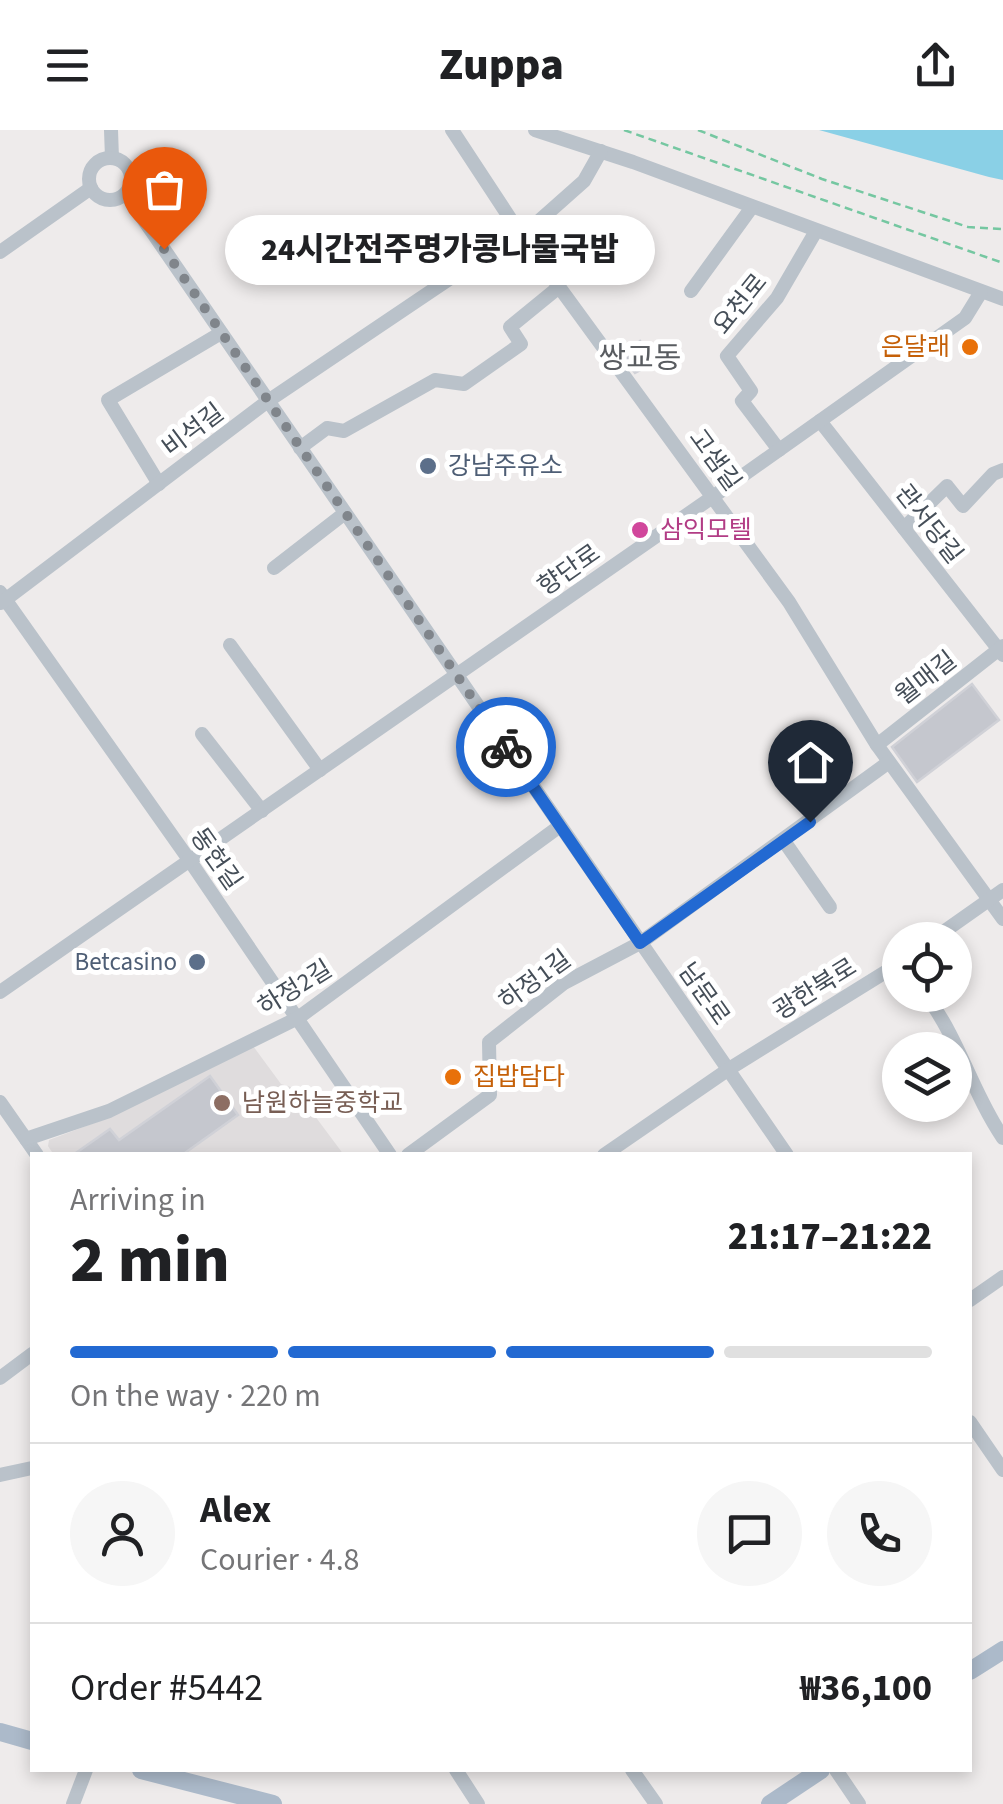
<!DOCTYPE html>
<meta charset="utf-8">
<style>
:root{--surface:#fff;--page:#f6f6f6;--text:#202124;--muted:#757577;--line:#e0e0e0;--accent:#2269d2}
body{margin:0;font-family:"Source Sans 3","Noto Sans KR",sans-serif;background:var(--page);color:var(--text);height:100vh;display:flex;flex-direction:column;font-size:38px;white-space:nowrap}
*{box-sizing:border-box;margin:0}
p{font-size:32px;color:var(--muted)}
.icon{flex:none;width:55px;height:55px;fill:none;stroke:currentColor;stroke-width:2;stroke-linecap:round;stroke-linejoin:round}
.map{position:relative;flex:1;overflow:hidden}
.details{position:absolute;left:30px;top:1022px;width:942px;height:620px;display:flex;flex-direction:column;background:var(--surface);border-radius:0px;box-shadow:0 5px 15px #0003}
.details>*{flex:none}
.tools{position:absolute;left:882px;top:792px;display:grid;gap:20px}
.tools a{display:grid;place-items:center;width:90px;height:90px;border-radius:50%;background:var(--surface);box-shadow:0 5px 15px #0003;font-size:50px}
.pin{position:absolute;display:grid;place-items:center;width:85px;height:85px;color:#fff;margin:-102px -42px;border-radius:50% 50% 50% 0;rotate:-45deg;box-shadow:0 0 10px #0007}
.pin .icon{rotate:45deg}
.courier{position:absolute;display:grid;place-items:center;width:100px;height:100px;margin:-50px;border:8px solid #2269d2;border-radius:50%;background:#fff;color:#222;box-shadow:0 2px 12px #0007}
.bubble{position:absolute;height:70px;border-radius:35px;background:var(--surface);box-shadow:0 5px 15px #0003;font-size:32px;font-weight:800;line-height:70px;text-align:center}
.overview em{font-style:normal;font-weight:800}
.overview div{display:flex;flex-direction:column-reverse}
.overview{display:flex;align-items:center;justify-content:space-between;height:170px;padding:0 40px}
h1{font-size:65px;font-weight:800;line-height:75px}
.bar{display:grid;grid-template-columns:repeat(4,1fr);gap:15px 10px;align-content:center;height:120px;padding:0 40px}
.bar i{height:12px;border-radius:8px;background:var(--line)}
.bar .on{background:var(--accent)}
.bar p{grid-column:span 4}
.line{display:flex;align-items:center;gap:25px;padding:0 40px;border-top:2px solid var(--line)}
.line div{flex:1}
.round{display:grid;place-items:center;flex:none;width:105px;height:105px;border-radius:52px;background:var(--page)}
header{display:flex;justify-content:space-between;align-items:center;height:130px;padding:0 40px;background:var(--surface);font-size:45px;font-weight:800}
.map>svg:first-child{display:block}
.education{fill:#dfdcdd}
.water{fill:#8ad0e6}
.building{fill:#c5c7ce;stroke:#d0d1d7;stroke-width:2.5}
.lines{fill:none;stroke-linecap:round;stroke-linejoin:round}
.path{stroke:#75c7a1;stroke-width:2.5;stroke-dasharray:8 5;stroke-linecap:butt}
.minor{stroke:#bac2ca;stroke-width:14}
.major{stroke:#acbaca;stroke-width:18}
.done{stroke:#80858b;stroke-width:10;stroke-dasharray:0 18}
.route{stroke:#2269d2;stroke-width:12}
.food-dot{fill:#e8710a;stroke:#fff;stroke-width:4}
.service-dot{fill:#5c6f8a;stroke:#fff;stroke-width:4}
.hotel-dot{fill:#d1479c;stroke:#fff;stroke-width:4}
.education-dot{fill:#8d6e63;stroke:#fff;stroke-width:4}
.labels{text-anchor:middle;dominant-baseline:central;stroke-width:10;stroke-linejoin:round;paint-order:stroke}
.street-label{font-size:25px;fill:#454e58;stroke:#fff}
.food-label{font-size:25px;fill:#c56008;stroke:#fff;text-anchor:end}
.service-label{font-size:25px;fill:#4e5e75;stroke:#fff;text-anchor:start}
.hotel-label{font-size:25px;fill:#b23c85;stroke:#fff;text-anchor:start}
.education-label{font-size:25px;fill:#785e54;stroke:#fff;text-anchor:start}
.quarter-label{font-size:30px;fill:#595c60;stroke:#fff}
</style>
<header><svg class="icon" aria-label="menu" viewBox="0 0 24 24"><path d="M4 6h16M4 12h16M4 18h16"/></svg>Zuppa<svg class="icon" aria-label="share" viewBox="0 0 24 24"><path d="M12 15V3M7 8l5-5 5 5M5 13v7h14v-7"/></svg></header>
<div class="map">
<svg width="1003" height="1674" viewBox="0 0 1003 1674">
<rect width="100%" height="100%" fill="#eeebeb"/>
<path class="education" d="M 253,916 L 281,954 L 294,958 L 344,1025 L 54,1025 L 48,1016 L 49,1010 L 110,987 Z"/>
<path class="water" d="M 819,0 L 1003,0 L 1003,50 L 989,47 Z"/>
<g class="building">
<path d="M 640,211 L 655,232 L 635,243 L 622,226 Z"/>
<path d="M 972,554 L 999,590 L 917,652 L 892,617 Z"/>
<path d="M 210,946 L 238,985 L 182,1025 L 73,1025 L 110,999 L 119,1010 Z"/>
</g>
<g class="lines">
<g class="path">
<path d="M 624,0 L 1003,133"/>
<path d="M 698,0 L 822,49 L 968,97 L 1003,99"/>
</g>
<g class="minor">
<path d="M 111,0 L 112,28"/>
<path d="M 452,0 L 519,102 L 789,472 L 877,615 L 1003,789"/>
<path d="M 535,0 L 633,32 L 1003,169"/>
<circle cx="110" cy="49" r="21"/>
<path d="M 126,64 L 787,1025"/>
<path d="M 522,106 L 584,51 L 601,21"/>
<path d="M 0,122 L 91,58"/>
<path d="M 691,161 L 752,77"/>
<path d="M 820,291 L 1003,525"/>
<path d="M 300,318 L 327,298 L 344,301 L 435,250 L 464,254 L 521,214 L 510,197 L 559,157"/>
<path d="M 779,320 L 742,271 L 751,261 L 727,226 L 777,168 L 816,101"/>
<path d="M 159,354 L 108,270 L 221,203"/>
<path d="M 904,398 L 947,356 L 963,376 L 993,344 L 1003,340"/>
<path d="M 274,438 L 345,383"/>
<path d="M 0,462 L 190,731 L 390,1025"/>
<path d="M 1,473 L 268,271 L 519,102"/>
<path d="M 230,515 L 320,640"/>
<path d="M 202,604 L 262,681"/>
<path d="M 877,615 L 1003,516"/>
<path d="M 784,711 L 830,777"/>
<path d="M 932,810 L 1003,760"/>
<path d="M 0,862 L 714,366 L 965,188 L 981,162"/>
<path d="M 926,865 C 961,913 971,960 1003,1008"/>
<path d="M 0,972 L 37,1025"/>
<path d="M 26,1009 L 109,981 L 298,888 L 560,696"/>
<path d="M 408,1025 L 490,965 L 489,912 L 564,853 L 640,813 L 889,632"/>
<path d="M 604,1025 L 729,939 L 900,833"/>
<path d="M 970,1170 L 1003,1147"/>
<path d="M 0,1248 L 32,1224"/>
<path d="M 970,1292 L 1003,1340"/>
<path d="M 0,1345 L 32,1338"/>
<path d="M 456,1640 L 478,1674"/>
<path d="M 632,1640 L 656,1674"/>
<path d="M 836,1640 L 859,1674"/>
<path d="M 73,1674 L 86,1640"/>
</g>
<g class="major">
<path d="M 970,1541 L 1003,1520"/>
<path d="M 0,1602 L 32,1611"/>
<path d="M 141,1640 L 273,1674"/>
<path d="M 770,1674 L 821,1640"/>
</g>
</g>
<g class="lines">
<path class="done" d="M 164,119 L 506,617"/>
<path class="route" d="M 506,617 L 640,813 L 810,692"/>
</g>
<g class="food-dot">
<circle cx="970" cy="217" r="10"/>
<circle cx="453" cy="947" r="10"/>
</g>
<g class="service-dot">
<circle cx="428" cy="336" r="10"/>
<circle cx="197" cy="832" r="10"/>
</g>
<circle class="hotel-dot" cx="640" cy="400" r="10"/>
<circle class="education-dot" cx="222" cy="973" r="10"/>
<g class="labels">
<g class="street-label">
<text transform="translate(740 174) rotate(-51)">요천로</text>
<text transform="translate(193 300) rotate(-37)">비석길</text>
<text transform="translate(715 330) rotate(54)">고샘길</text>
<text transform="translate(929 394) rotate(52)">관서당길</text>
<text transform="translate(569 440) rotate(-35)">향단로</text>
<text transform="translate(926 548) rotate(-38)">월매길</text>
<text transform="translate(216 729) rotate(55)">동헌길</text>
<text transform="translate(535 850) rotate(-36)">하정1길</text>
<text transform="translate(295 858) rotate(-32)">하정2길</text>
<text transform="translate(815 859) rotate(-32)">광한북로</text>
<text transform="translate(704 864) rotate(55)">남문로</text>
</g>
<g class="food-label">
<text x="950" y="217">은달래</text>
<text x="473" y="947" text-anchor="start">집밥담다</text>
</g>
<g class="service-label">
<text x="448" y="336">강남주유소</text>
<text x="177" y="832" text-anchor="end">Betcasino</text>
</g>
<g class="hotel-label">
<text x="660" y="400">삼익모텔</text>
</g>
<g class="education-label">
<text x="242" y="973">남원하늘중학교</text>
</g>
<g class="quarter-label">
<text x="640" y="228">쌍교동</text>
</g>
</g>
</svg>
<div class="tools">
<a><svg class="icon" aria-label="locate" viewBox="0 0 24 24"><circle cx="12" cy="12" r="6"/><path d="M12 2v4M12 18v4M2 12h4M18 12h4"/></svg></a>
<a><svg class="icon" aria-label="layers" viewBox="0 0 24 24"><path d="M12 4l9 5-9 5-9-5zM3 14l9 5 9-5"/></svg></a>
</div>
<div class="pin" style="left:164px;top:119px;background:#ea580c"><svg class="icon" aria-label="bag" viewBox="0 0 24 24"><path d="M5 8h14l-1 12H6zM9 8a3 3 0 0 1 6 0"/></svg></div>
<div class="pin" style="left:810px;top:692px;background:#1f2937"><svg class="icon" aria-label="home" viewBox="0 0 24 24"><path d="M3 11l9-7 9 7M6 9v11h12V9"/></svg></div>
<div class="courier" style="left:506px;top:617px"><svg class="icon" aria-label="bike" viewBox="0 0 24 24"><circle cx="6" cy="16" r="4"/><circle cx="18" cy="16" r="4"/><path d="M6 16l4-8h5l3 8M10 8l3 8H6M13 5h3"/></svg></div>
<div class="bubble" style="left:225px;top:85px;width:430px">24시간전주명가콩나물국밥</div>
<section class="details">
<div class="overview"><div><h1>2 min</h1><p>Arriving in</p></div><em>21:17–21:22</em></div>
<div class="bar"><i class="on"></i><i class="on"></i><i class="on"></i><i></i><p>On the way · 220 m</p></div>
<div class="line" style="height:180px"><a class="round"><svg class="icon" aria-label="person" viewBox="0 0 24 24"><circle cx="12" cy="8" r="4"/><path d="M4 21q1-7 8-7t8 7"/></svg></a><div><b>Alex</b><p>Courier · 4.8</p></div><a class="round"><svg class="icon" aria-label="chat" viewBox="0 0 24 24"><path d="M4 5h16v11H9l-5 4z"/></svg></a><a class="round"><svg class="icon" aria-label="phone" viewBox="0 0 24 24"><path d="M5 4h4l2 5-3 2q2 4 5 5l2-3 5 2v4C11 20 4 13 5 4z"/></svg></a></div>
<div class="line" style="height:130px"><div>Order #5442</div><b>₩36,100</b></div>
</section>
</div>
